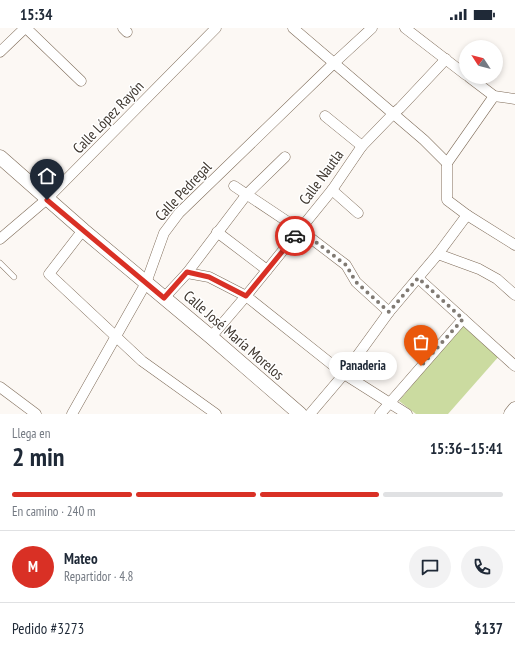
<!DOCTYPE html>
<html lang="es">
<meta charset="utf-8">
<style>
:root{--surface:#fff;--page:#f2f2f3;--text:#1f2937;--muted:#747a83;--line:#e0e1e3;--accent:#d93025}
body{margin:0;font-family:"PT Sans Narrow",sans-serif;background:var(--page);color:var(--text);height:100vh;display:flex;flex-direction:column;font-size:15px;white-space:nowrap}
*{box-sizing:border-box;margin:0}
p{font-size:13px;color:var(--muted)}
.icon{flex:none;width:22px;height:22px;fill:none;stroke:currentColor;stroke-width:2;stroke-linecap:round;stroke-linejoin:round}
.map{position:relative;height:386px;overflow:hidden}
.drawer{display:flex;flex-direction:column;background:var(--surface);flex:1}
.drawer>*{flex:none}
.needle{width:26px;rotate:306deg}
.fabs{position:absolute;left:459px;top:12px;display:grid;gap:8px}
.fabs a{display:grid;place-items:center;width:44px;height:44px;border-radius:50%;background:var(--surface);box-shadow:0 2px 6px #0003;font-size:20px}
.pin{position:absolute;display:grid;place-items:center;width:34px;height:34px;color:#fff;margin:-41px -17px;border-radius:50% 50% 50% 0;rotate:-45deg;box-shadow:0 0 4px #0007}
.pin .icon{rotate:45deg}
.courier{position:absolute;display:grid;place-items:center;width:40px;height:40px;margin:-20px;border:3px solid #d93025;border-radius:50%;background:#fff;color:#222;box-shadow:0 1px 5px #0007}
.bubble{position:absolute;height:28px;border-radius:14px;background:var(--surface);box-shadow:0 2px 6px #0003;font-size:13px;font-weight:700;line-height:28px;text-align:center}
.head em{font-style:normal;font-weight:700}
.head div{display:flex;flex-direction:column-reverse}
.head{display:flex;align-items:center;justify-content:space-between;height:68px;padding:0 12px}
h1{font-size:26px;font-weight:700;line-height:30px}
.bar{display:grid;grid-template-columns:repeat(4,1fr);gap:6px 4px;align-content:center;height:48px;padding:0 12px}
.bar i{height:5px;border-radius:3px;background:var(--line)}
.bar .active{background:var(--accent)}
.bar p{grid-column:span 4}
.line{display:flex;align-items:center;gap:10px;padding:0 12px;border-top:1px solid var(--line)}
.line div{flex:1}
.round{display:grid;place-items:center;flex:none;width:42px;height:42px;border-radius:21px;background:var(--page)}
.status{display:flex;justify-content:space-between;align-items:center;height:28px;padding:0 20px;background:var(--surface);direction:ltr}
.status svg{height:11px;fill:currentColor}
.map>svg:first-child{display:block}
.green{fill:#cbdba0}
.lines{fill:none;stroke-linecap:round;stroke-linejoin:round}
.lane-casing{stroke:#7e6b58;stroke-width:6}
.street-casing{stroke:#7e6b58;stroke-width:11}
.secondary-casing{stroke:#7e6b58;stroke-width:15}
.lane{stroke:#fff;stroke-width:5}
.street{stroke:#fff;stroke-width:10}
.secondary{stroke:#fff;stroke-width:14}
.done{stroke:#807a73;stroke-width:4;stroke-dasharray:0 7.2}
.route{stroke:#d93025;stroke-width:5}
.labels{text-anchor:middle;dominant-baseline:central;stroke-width:3;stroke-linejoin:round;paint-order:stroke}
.street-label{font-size:15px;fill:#3e362e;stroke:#fff}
</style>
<div class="status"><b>15:34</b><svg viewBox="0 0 49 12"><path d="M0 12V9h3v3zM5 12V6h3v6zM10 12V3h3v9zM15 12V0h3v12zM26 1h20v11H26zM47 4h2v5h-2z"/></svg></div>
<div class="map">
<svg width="515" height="386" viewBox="0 0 515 386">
<rect width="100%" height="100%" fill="#fcf8f4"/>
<path class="green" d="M 462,297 L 500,327 L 448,386 L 416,386 L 399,373 Z"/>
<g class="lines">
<defs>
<path id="lane" d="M 0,235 L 14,249"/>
<g id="street">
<path d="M 26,0 L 81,53"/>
<path d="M 123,0 L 127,4"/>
<path d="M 293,0 L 424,112 L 447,135"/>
<path d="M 405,0 L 466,47"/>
<path d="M 0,24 L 25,0"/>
<path d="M 469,49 L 494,68 L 515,71"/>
<path d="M 494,68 L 447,135 L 447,172 L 467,187 L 515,217"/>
<path d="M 325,88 L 362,118"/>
<path d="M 234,158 L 300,202 L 346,237 L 356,254 L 389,284"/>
<path d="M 332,162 L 358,185"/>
<path d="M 83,202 L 49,246 L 142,333 L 216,386"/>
<path d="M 217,204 L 267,242"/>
<path d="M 0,211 L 47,171 L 216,0"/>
<path d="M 438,226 L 479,241 L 497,251 L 515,267"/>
<path d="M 187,245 L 209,249 L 246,268 L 344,346 L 407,386"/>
<path d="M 418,250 L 515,338"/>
<path d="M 164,270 L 187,245 L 247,166 L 285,129"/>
<path d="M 211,309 L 246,268 L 332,162 L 362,118 L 393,86 L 400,80 L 446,31"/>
<path d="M 0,359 L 36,386"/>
<path d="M 72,386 L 146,255 L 164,205 L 179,185 L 334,35 L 372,0"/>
<path d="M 310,386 L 344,346 L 389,284 L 438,226 L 467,187"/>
<path d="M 380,386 L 463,291"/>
</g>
<g id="secondary">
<path d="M 0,129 L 83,202 L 211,309 L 300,386"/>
<path d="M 511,386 L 515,381"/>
</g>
</defs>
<use href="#lane" class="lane-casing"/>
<use href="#street" class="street-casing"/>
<use href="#secondary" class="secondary-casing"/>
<use href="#lane" class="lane"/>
<use href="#street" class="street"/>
<use href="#secondary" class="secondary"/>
</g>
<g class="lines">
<path class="done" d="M 295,208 L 300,202 L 346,237 L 356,254 L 389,284 L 418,250 L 463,291 L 421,338"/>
<path class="route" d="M 47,172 L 164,270 L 187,244 L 209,249 L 246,268 L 295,208"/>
</g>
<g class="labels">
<g class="street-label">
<text transform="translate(108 89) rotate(-46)">Calle López Rayón</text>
<text transform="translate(321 149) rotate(-54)">Calle Nautla</text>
<text transform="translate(183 163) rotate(-47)">Calle Pedregal</text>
<text transform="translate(234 307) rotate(41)">Calle José María Morelos</text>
</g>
</g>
</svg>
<div class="fabs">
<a><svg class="needle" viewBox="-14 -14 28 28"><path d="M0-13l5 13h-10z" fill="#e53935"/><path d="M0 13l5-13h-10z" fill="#747a83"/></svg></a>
</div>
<div class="pin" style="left:421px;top:338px;background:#ea580c"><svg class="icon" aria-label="bag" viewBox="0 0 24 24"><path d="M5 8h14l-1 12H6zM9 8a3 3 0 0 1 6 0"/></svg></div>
<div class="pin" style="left:47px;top:172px;background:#1f2937"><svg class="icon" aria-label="home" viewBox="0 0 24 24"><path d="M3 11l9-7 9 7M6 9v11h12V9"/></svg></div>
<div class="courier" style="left:295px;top:208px"><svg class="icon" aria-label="car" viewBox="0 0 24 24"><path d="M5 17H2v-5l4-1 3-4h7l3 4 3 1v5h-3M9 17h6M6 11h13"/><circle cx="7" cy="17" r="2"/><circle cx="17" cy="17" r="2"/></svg></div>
<div class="bubble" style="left:329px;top:324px;width:68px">Panaderia</div>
</div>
<section class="drawer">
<div class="head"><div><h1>2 min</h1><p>Llega en</p></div><em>15:36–15:41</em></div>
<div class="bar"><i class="active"></i><i class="active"></i><i class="active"></i><i></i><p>En camino · 240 m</p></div>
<div class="line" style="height:72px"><b class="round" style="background:var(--accent);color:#fff">M</b><div><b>Mateo</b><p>Repartidor · 4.8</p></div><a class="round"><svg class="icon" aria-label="chat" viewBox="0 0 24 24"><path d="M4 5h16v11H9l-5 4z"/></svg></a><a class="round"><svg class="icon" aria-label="phone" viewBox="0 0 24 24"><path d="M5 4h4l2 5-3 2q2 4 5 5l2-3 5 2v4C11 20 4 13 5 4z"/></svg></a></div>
<div class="line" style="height:52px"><div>Pedido #3273</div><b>$137</b></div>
</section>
